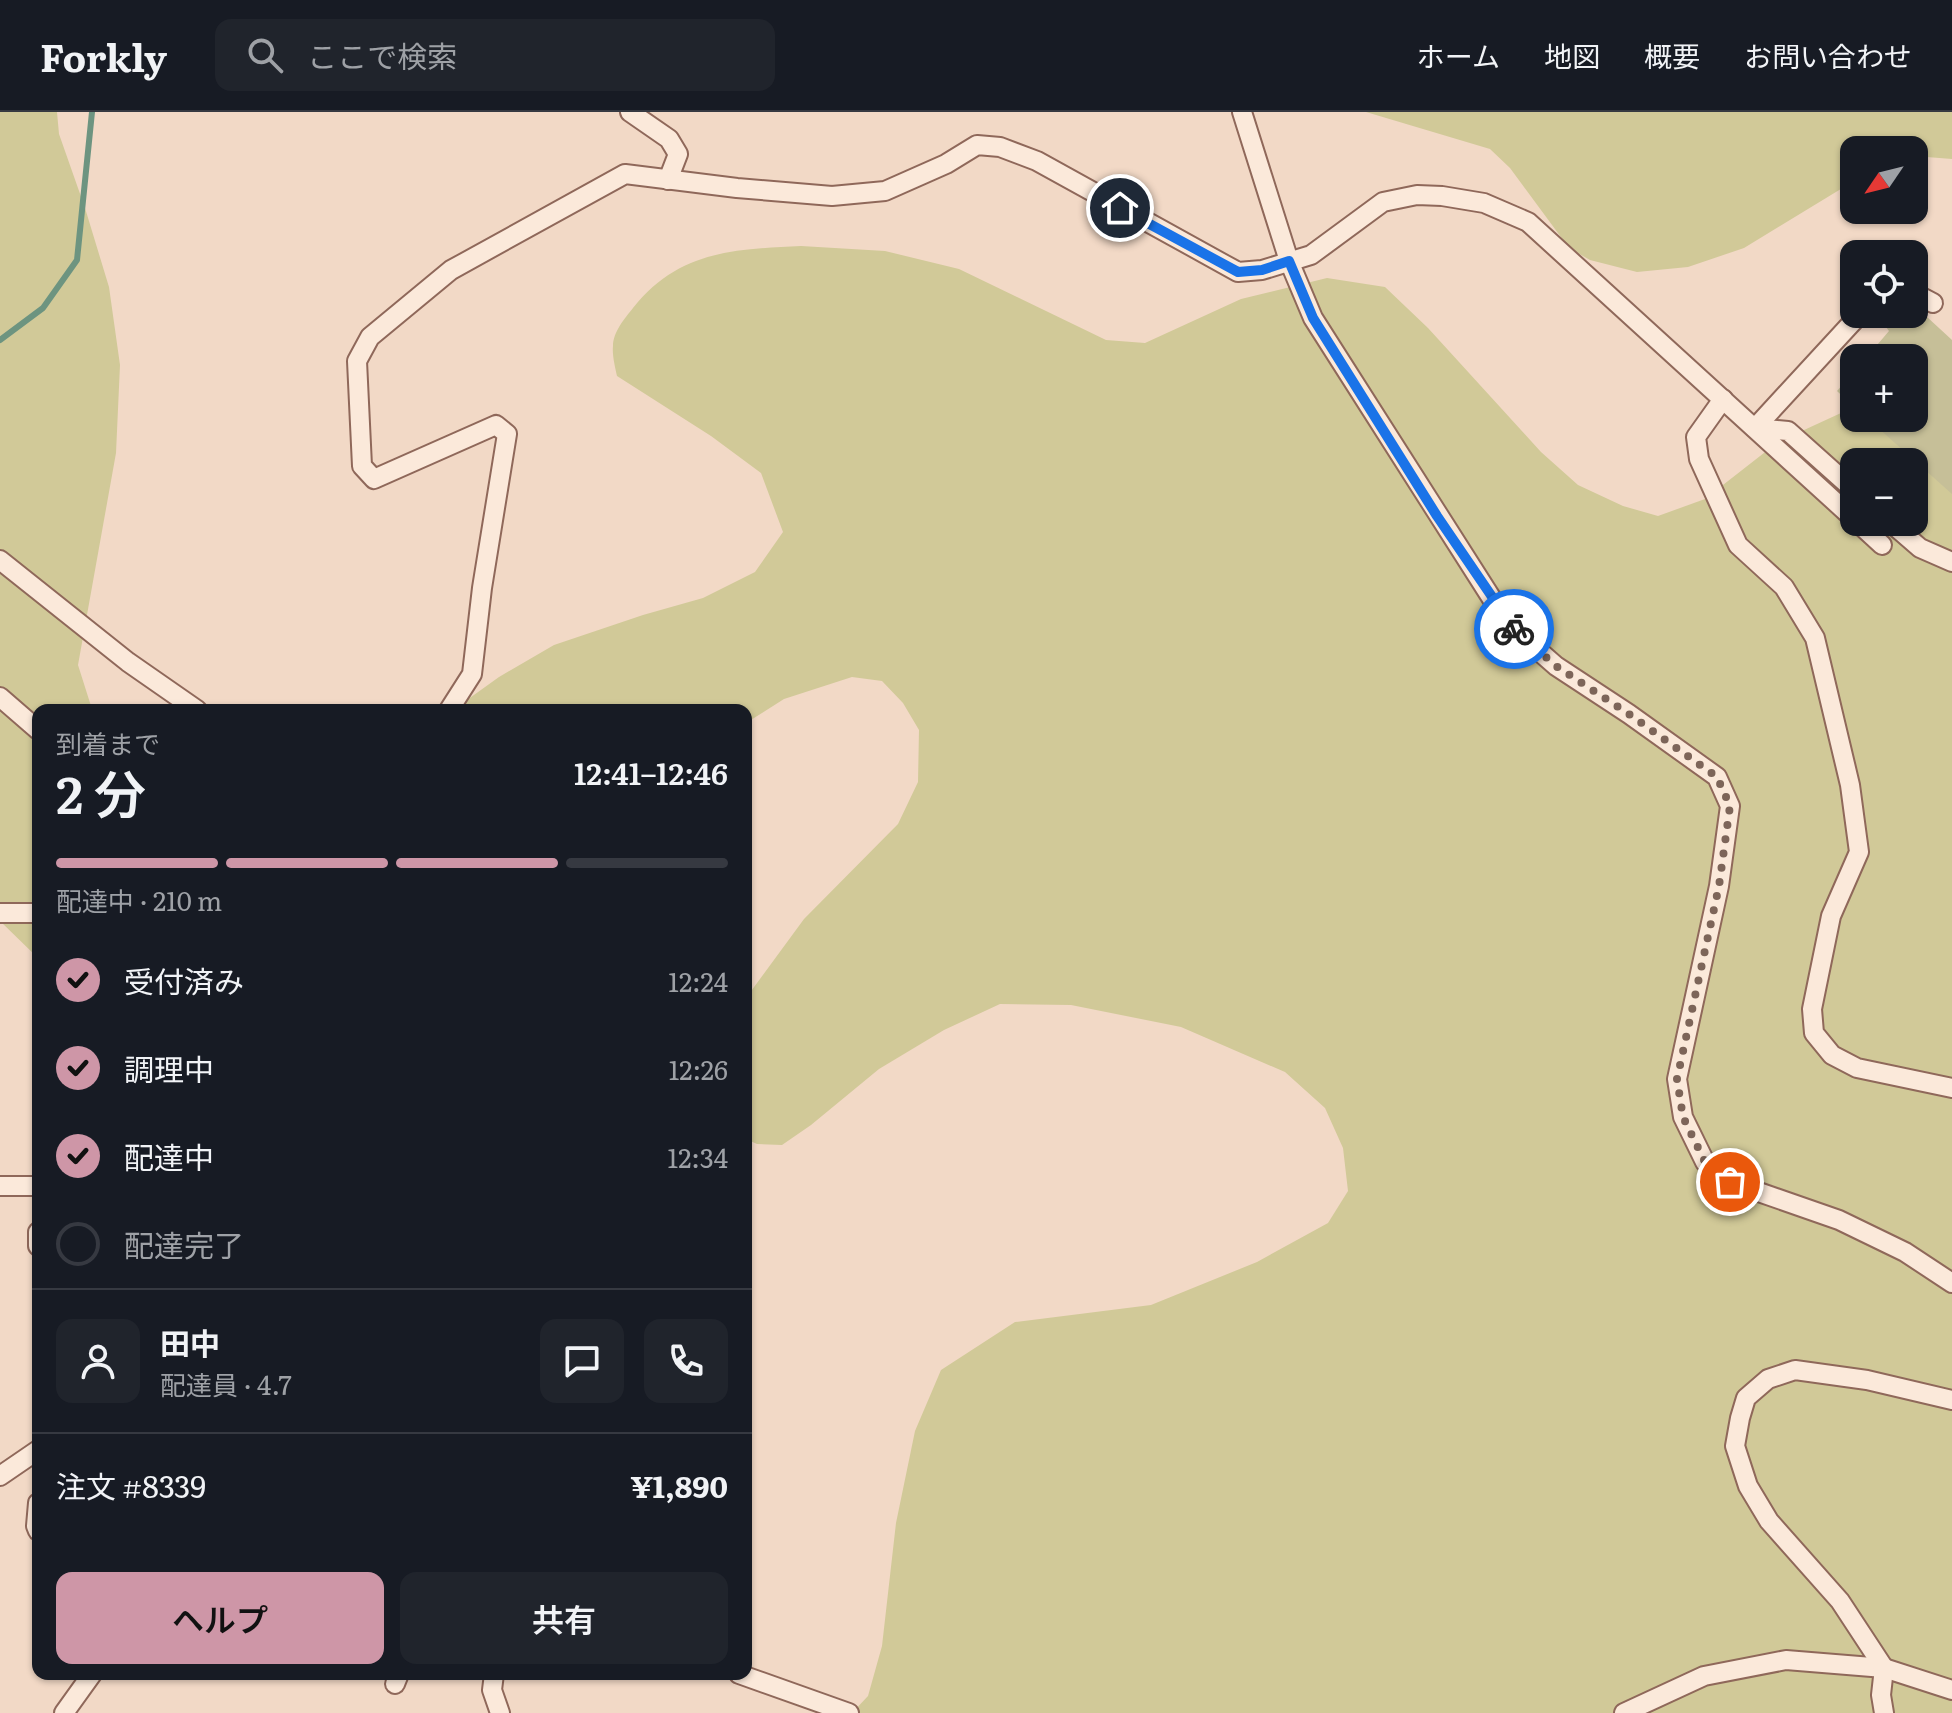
<!DOCTYPE html>
<html lang="ja">
<meta charset="utf-8">
<style>
:root{--surface:#171b24;--page:#20242c;--text:#f1f3f6;--muted:#9ea1a6;--line:#363941;--accent:#ce96a7}
body{margin:0;font-family:Literata,"Noto Sans JP",serif;background:var(--page);color:var(--text);height:100vh;display:flex;flex-direction:column;font-size:30px;white-space:nowrap}
*{box-sizing:border-box;margin:0}
p{font-size:26px;color:var(--muted)}
.icon{flex:none;width:44px;height:44px;fill:none;stroke:currentColor;stroke-width:2;stroke-linecap:round;stroke-linejoin:round}
.map{position:relative;flex:1;overflow:hidden}
.sheet{position:absolute;left:32px;top:592px;width:720px;height:976px;display:flex;flex-direction:column;background:var(--surface);border-radius:16px;box-shadow:0 2px 6px #0004}
.sheet>*{flex:none}
.needle{width:52px;rotate:235deg}
.fabs{position:absolute;left:1840px;top:24px;display:grid;gap:16px}
.fabs a{display:grid;place-items:center;width:88px;height:88px;border-radius:16px;background:var(--surface);box-shadow:0 2px 6px #0004;font-size:40px}
.pin{position:absolute;display:grid;place-items:center;width:68px;height:68px;color:#fff;margin:-34px;border:4px solid #fff;border-radius:50%;box-shadow:0 2px 8px #0007}
.courier{position:absolute;display:grid;place-items:center;width:80px;height:80px;margin:-40px;border:6px solid #1a73e8;border-radius:50%;background:#fff;color:#222;box-shadow:0 2px 10px #0007}
.overview em{font-style:normal;font-weight:600}
.overview div{display:flex;flex-direction:column-reverse}
.overview{display:flex;align-items:center;justify-content:space-between;height:136px;padding:0 24px}
h1{font-size:52px;font-weight:600;line-height:60px}
.bar{display:grid;grid-template-columns:repeat(4,1fr);gap:12px 8px;align-content:center;height:96px;padding:0 24px}
.bar i{height:10px;border-radius:6px;background:var(--line)}
.bar .active{background:var(--accent)}
.bar p{grid-column:span 4}
.line{display:flex;align-items:center;gap:20px;padding:0 24px;border-top:2px solid var(--line)}
.line div{flex:1}
.round{display:grid;place-items:center;flex:none;width:84px;height:84px;border-radius:16px;background:var(--page)}
ol{padding:0 24px;list-style:none}
li{display:flex;align-items:center;gap:24px;height:88px}
li p{margin-inline-start:auto}
li .icon{padding:8px;border-radius:50%;background:var(--accent);color:#111;stroke-width:4}
li:last-child{color:var(--muted)}
li i{width:44px;height:44px;border:4px solid var(--line);border-radius:50%}
.action{display:flex;gap:16px;margin-top:auto;padding:16px 24px}
.action a{flex:1;height:92px;border-radius:16px;background:var(--accent);color:#111;font-size:32px;font-weight:600;line-height:92px;text-align:center}
.action a+a{background:var(--page);color:var(--text)}
header{display:flex;align-items:center;gap:48px;box-sizing:border-box;height:112px;padding:0 40px;background:var(--surface);border-bottom:2px solid var(--line)}
header strong{font-size:38px}
nav{display:flex;gap:44px;margin-inline-start:auto;font-size:28px}
.search{width:560px;height:72px;background:var(--page);display:flex;align-items:center;gap:20px;box-sizing:border-box;padding:0 28px;border-radius:16px;color:var(--muted);font-size:30px}
.map>svg:first-child{display:block}
.green{fill:#d1c998;fill-rule:evenodd}
.cemetery{fill:#c6bf98}
.lines{fill:none;stroke-linecap:round;stroke-linejoin:round}
.stream{stroke:#6d9480;stroke-width:6}
.minor-casing{stroke:#8f685a;stroke-width:22}
.minor{stroke:#fbe9da;stroke-width:18}
.done{stroke:#7d6559;stroke-width:8;stroke-dasharray:0 14.4}
.route{stroke:#1a73e8;stroke-width:10}
</style>
<header>
<strong>Forkly</strong>
<div class="search"><svg class="icon" aria-label="search" viewBox="0 0 24 24"><circle cx="10" cy="10" r="6"/><path d="M15 15l6 6"/></svg>ここで検索</div>
<nav><a>ホーム</a><a>地図</a><a>概要</a><a>お問い合わせ</a></nav>
</header>
<div class="map">
<svg width="1952" height="1601" viewBox="0 0 1952 1601">
<rect width="100%" height="100%" fill="#f2d9c6"/>
<g class="green">
<path d="M 0,0 L 57,0 L 59,22 L 85,96 L 109,175 L 120,253 L 116,341 L 78,553 L 91,594 L 95,598 L 38,598 L 38,846 L 0,809 Z"/>
<path d="M 1366,0 L 1952,0 L 1952,47 L 1914,44 L 1914,38 L 1854,38 L 1854,69 L 1744,136 L 1688,155 L 1637,160 L 1590,148 L 1569,136 L 1510,56 L 1490,37 Z"/>
<path d="M 801,134 L 885,139 L 959,157 L 1106,228 L 1145,231 L 1241,187 L 1327,166 L 1385,175 L 1428,216 L 1541,340 L 1578,373 L 1623,394 L 1658,404 L 1705,387 L 1778,330 L 1854,295 L 1854,306 L 1914,306 L 1952,324 L 1952,1601 L 852,1601 L 868,1584 L 882,1534 L 896,1411 L 915,1319 L 941,1258 L 1015,1210 L 1151,1193 L 1257,1150 L 1328,1111 L 1348,1079 L 1343,1036 L 1325,996 L 1285,960 L 1181,915 L 1071,893 L 1000,892 L 944,918 L 879,957 L 811,1013 L 782,1033 L 757,1032 L 746,1027 L 746,886 L 804,807 L 898,712 L 918,670 L 919,618 L 903,591 L 882,569 L 852,565 L 784,587 L 746,611 L 746,598 L 453,598 L 499,565 L 554,533 L 643,503 L 703,486 L 755,460 L 783,420 L 761,361 L 711,324 L 617,264 C 615,255 612,243 613,234 C 613,220 625,206 633,196 C 678,139 734,137 801,134 ZM 1854,350 L 1914,350 L 1914,410 L 1854,410 Z"/>
</g>
<g class="cemetery">
<path d="M 1914,193 L 1952,228 L 1952,382 L 1867,306 L 1914,306 L 1914,246 L 1866,246 L 1889,219 L 1886,215 L 1896,202 L 1914,202 Z"/>
<path d="M 1854,260 L 1854,295 L 1837,279 Z"/>
</g>
<g class="lines">
<path class="stream" d="M 0,228 L 43,196 L 77,148 L 92,0"/>
<defs>
<g id="minor">
<path d="M 630,0 L 669,27 L 678,42 L 668,68"/>
<path d="M 1242,0 L 1289,149 L 1313,206 L 1508,512 L 1556,554 L 1629,602 L 1717,665 L 1730,694 L 1719,774 L 1677,967 L 1683,1005 L 1705,1050 L 1730,1070 L 1839,1108 L 1905,1140 L 1952,1171"/>
<path d="M 1914,181 L 1933,191"/>
<path d="M 1723,287 L 1696,325 L 1699,347 L 1738,433 L 1784,475 L 1815,526 L 1850,673 L 1859,740 L 1831,804 L 1812,897 L 1814,921 L 1832,943 L 1857,956 L 1952,976"/>
<path d="M 1755,316 L 1860,202"/>
<path d="M 1755,316 L 1788,319 L 1854,378"/>
<path d="M 1857,410 L 1882,433"/>
<path d="M 1890,410 L 1920,436 L 1952,450"/>
<path d="M 0,448 L 128,550 L 197,598"/>
<path d="M 0,585 L 38,618"/>
<path d="M 449,598 L 472,562 L 482,476 L 507,322 L 496,313 L 374,367 L 362,354 L 357,249 L 370,225 L 451,158 L 625,62 L 737,76 L 832,84 L 885,79 L 946,52 L 977,33 L 1000,35 L 1037,49 L 1238,160 L 1262,158 L 1311,143 L 1383,90 L 1417,83 L 1442,84 L 1484,91 L 1528,110 L 1854,407"/>
<path d="M 0,801 L 38,801"/>
<path d="M 0,1074 L 38,1074"/>
<path d="M 38,1120 L 38,1134"/>
<path d="M 0,1364 L 38,1338"/>
<path d="M 38,1391 L 36,1414 L 38,1419"/>
<path d="M 494,1562 L 492,1578 L 500,1601"/>
<path d="M 739,1562 L 849,1601"/>
<path d="M 395,1572 L 399,1562"/>
<path d="M 64,1601 L 92,1562"/>
<path d="M 1624,1601 L 1704,1564 L 1786,1548 L 1884,1556 L 1952,1578"/>
<path d="M 1884,1601 L 1881,1583 L 1884,1556 L 1840,1489 L 1769,1409 L 1748,1374 L 1735,1334 L 1740,1306 L 1746,1286 L 1768,1267 L 1795,1258 L 1867,1268 L 1952,1288"/>
</g>
</defs>
<use href="#minor" class="minor-casing"/>
<use href="#minor" class="minor"/>
</g>
<g class="lines">
<path class="done" d="M 1514,517 L 1556,554 L 1629,602 L 1717,665 L 1730,694 L 1719,774 L 1677,967 L 1683,1005 L 1705,1050 L 1730,1070"/>
<path class="route" d="M 1120,96 L 1238,160 L 1262,158 L 1289,149 L 1313,206 L 1437,404 L 1514,517"/>
</g>
</svg>
<div class="fabs">
<a><svg class="needle" viewBox="-14 -14 28 28"><path d="M0-13l5 13h-10z" fill="#e53935"/><path d="M0 13l5-13h-10z" fill="#9ea1a6"/></svg></a>
<a><svg class="icon" aria-label="locate" viewBox="0 0 24 24"><circle cx="12" cy="12" r="6"/><path d="M12 2v4M12 18v4M2 12h4M18 12h4"/></svg></a>
<a>+</a>
<a>−</a>
</div>
<div class="pin" style="left:1730px;top:1070px;background:#ea580c"><svg class="icon" aria-label="bag" viewBox="0 0 24 24"><path d="M5 8h14l-1 12H6zM9 8a3 3 0 0 1 6 0"/></svg></div>
<div class="pin" style="left:1120px;top:96px;background:#1f2937"><svg class="icon" aria-label="home" viewBox="0 0 24 24"><path d="M3 11l9-7 9 7M6 9v11h12V9"/></svg></div>
<div class="courier" style="left:1514px;top:517px"><svg class="icon" aria-label="bike" viewBox="0 0 24 24"><circle cx="6" cy="16" r="4"/><circle cx="18" cy="16" r="4"/><path d="M6 16l4-8h5l3 8M10 8l3 8H6M13 5h3"/></svg></div>
<section class="sheet">
<div class="overview"><div><h1>2 分</h1><p>到着まで</p></div><em>12:41–12:46</em></div>
<div class="bar"><i class="active"></i><i class="active"></i><i class="active"></i><i></i><p>配達中 · 210 m</p></div>
<ol>
<li><svg class="icon" aria-label="check" viewBox="0 0 24 24"><path d="M5 12l5 5 9-10"/></svg>受付済み<p>12:24</p></li>
<li><svg class="icon" aria-label="check" viewBox="0 0 24 24"><path d="M5 12l5 5 9-10"/></svg>調理中<p>12:26</p></li>
<li><svg class="icon" aria-label="check" viewBox="0 0 24 24"><path d="M5 12l5 5 9-10"/></svg>配達中<p>12:34</p></li>
<li><i></i>配達完了</li>
</ol>
<div class="line" style="height:144px"><a class="round"><svg class="icon" aria-label="person" viewBox="0 0 24 24"><circle cx="12" cy="8" r="4"/><path d="M4 21q1-7 8-7t8 7"/></svg></a><div><b>田中</b><p>配達員 · 4.7</p></div><a class="round"><svg class="icon" aria-label="chat" viewBox="0 0 24 24"><path d="M4 5h16v11H9l-5 4z"/></svg></a><a class="round"><svg class="icon" aria-label="phone" viewBox="0 0 24 24"><path d="M5 4h4l2 5-3 2q2 4 5 5l2-3 5 2v4C11 20 4 13 5 4z"/></svg></a></div>
<div class="line" style="height:104px"><div>注文 #8339</div><b>¥1,890</b></div>
<div class="action"><a>ヘルプ</a><a>共有</a></div>
</section>
</div>
